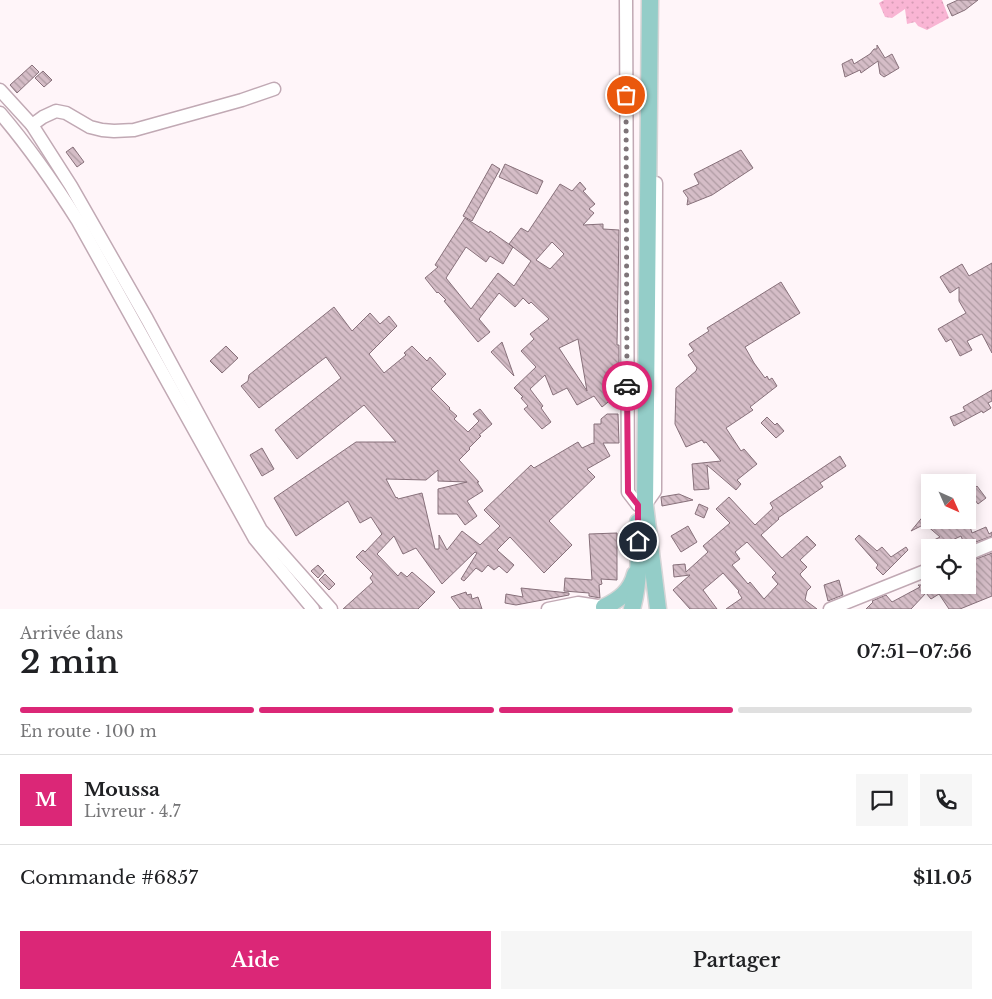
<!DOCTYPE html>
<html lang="fr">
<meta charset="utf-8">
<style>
:root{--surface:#fff;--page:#f6f6f6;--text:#202124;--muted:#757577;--line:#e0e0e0;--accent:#db2777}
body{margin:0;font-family:"Libre Baskerville",serif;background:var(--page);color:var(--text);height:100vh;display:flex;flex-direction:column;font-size:19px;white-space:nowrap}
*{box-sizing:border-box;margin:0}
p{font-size:16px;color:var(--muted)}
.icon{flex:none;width:28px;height:28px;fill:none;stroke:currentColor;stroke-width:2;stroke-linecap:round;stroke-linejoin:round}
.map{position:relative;height:609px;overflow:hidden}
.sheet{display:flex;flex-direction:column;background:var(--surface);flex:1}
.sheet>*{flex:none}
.needle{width:32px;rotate:135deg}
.fabs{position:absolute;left:921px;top:474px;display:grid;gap:10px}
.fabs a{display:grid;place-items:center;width:55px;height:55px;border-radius:0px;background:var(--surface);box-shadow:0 2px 12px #0003;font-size:25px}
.pin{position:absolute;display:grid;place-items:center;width:42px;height:42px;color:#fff;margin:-21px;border:2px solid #fff;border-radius:50%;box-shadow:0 1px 5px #0007}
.courier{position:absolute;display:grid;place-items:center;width:50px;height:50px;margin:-25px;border:4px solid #db2777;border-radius:50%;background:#fff;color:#222;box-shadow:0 1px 6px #0007}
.summary em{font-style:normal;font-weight:600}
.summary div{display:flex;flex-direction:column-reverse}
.summary{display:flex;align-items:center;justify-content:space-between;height:85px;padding:0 20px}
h1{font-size:32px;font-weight:600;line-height:38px}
.bar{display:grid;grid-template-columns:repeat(4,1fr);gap:8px 5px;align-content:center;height:60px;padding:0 20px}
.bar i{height:6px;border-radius:4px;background:var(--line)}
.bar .active{background:var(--accent)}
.bar p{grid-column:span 4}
.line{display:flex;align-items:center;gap:12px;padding:0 20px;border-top:1px solid var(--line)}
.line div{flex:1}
.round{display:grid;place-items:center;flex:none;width:52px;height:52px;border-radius:0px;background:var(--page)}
.cta{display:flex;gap:10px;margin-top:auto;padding:10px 20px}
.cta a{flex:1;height:58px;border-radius:0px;background:var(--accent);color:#fff;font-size:20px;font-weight:600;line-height:58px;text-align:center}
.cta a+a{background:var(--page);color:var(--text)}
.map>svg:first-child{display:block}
.park{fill:url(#park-dots)}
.building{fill:url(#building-back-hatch);stroke:#87707a;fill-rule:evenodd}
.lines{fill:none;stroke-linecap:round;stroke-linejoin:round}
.minor-casing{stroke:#c1a9b4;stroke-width:15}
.major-casing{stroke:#d7d5d6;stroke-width:19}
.minor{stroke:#fff;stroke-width:12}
.major{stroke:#94cdc8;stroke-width:16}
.done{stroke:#7e7478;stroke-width:5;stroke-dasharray:0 9}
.route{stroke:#db2777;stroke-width:6}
</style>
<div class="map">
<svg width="992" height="609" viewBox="0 0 992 609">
<defs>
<pattern id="park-dots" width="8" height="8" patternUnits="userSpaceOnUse" patternTransform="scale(1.25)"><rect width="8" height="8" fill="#f9b5d4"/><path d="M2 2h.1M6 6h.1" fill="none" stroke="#d69cb6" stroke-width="1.8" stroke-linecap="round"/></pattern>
<pattern id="building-back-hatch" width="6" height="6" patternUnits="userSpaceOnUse" patternTransform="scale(1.25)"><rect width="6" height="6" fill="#d5bdc7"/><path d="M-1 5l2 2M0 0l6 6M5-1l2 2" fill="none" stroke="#ae9aa2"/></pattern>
</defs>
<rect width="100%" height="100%" fill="#fff5f9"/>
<path class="park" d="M 884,0 L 942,0 L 949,18 L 927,30 L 918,26 L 915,22 L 907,24 L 905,9 L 892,18 L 885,17 L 879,3 Z"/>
<g class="building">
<path d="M 958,0 L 978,0 L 965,10 L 952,16 L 947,5 Z"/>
<path d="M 877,45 L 885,58 L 892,54 L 899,68 L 884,77 L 880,74 L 878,61 L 861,73 L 860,70 L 845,77 L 842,64 L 852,59 L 854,64 L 870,54 L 874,49 L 877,49 Z"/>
<path d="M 32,65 L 39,72 L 17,93 L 10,85 Z"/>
<path d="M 43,71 L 52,80 L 44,87 L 35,78 Z"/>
<path d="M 73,147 L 84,162 L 77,167 L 66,152 Z"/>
<path d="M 741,150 L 753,168 L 712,195 L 687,205 L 688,198 L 683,191 L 699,184 L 694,174 Z"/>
<path d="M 492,164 L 500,169 L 472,221 L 463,216 Z"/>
<path d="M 505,164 L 543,181 L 537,194 L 499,177 Z"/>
<path d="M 580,182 L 586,189 L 583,191 L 595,204 L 589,209 L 594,213 L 583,225 L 603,224 L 603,229 L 619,230 L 617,345 L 619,345 L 619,380 L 608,381 L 618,394 L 602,407 L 594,396 L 577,405 L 567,388 L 553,395 L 545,375 L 530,389 L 543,406 L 541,408 L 551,422 L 542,429 L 524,409 L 528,406 L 521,398 L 523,397 L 514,388 L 536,367 L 521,351 L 534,339 L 530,334 L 549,319 L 531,302 L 529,304 L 523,298 L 515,307 L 499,293 L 479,319 L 490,332 L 478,342 L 444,301 L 446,300 L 438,292 L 437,293 L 425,278 L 438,267 L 435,265 L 465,218 L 489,233 L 490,231 L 513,247 L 503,264 L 490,256 L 486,262 L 466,247 L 446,278 L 471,309 L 498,273 L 514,286 L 531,261 L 509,244 L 521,228 L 528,232 L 560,184 L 572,191 ZM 552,242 L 564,254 L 550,269 L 536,260 ZM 578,339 L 587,391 L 559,348 Z"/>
<path d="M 992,263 L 992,353 L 982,334 L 967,341 L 972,350 L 960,356 L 951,339 L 946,342 L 938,329 L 966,313 L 959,301 L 959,287 L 950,293 L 940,277 L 962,264 L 969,276 Z"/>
<path d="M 781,282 L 800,313 L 745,347 L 754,363 L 765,378 L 767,376 L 769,380 L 772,378 L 777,386 L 750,407 L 753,410 L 726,428 L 741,451 L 744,449 L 757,464 L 737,480 L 741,484 L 736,490 L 707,465 L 709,489 L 694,490 L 692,464 L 721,461 L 706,442 L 704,443 L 702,440 L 686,447 L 675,424 L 676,388 L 696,371 L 697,368 L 688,355 L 694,351 L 689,344 L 709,331 L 707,328 Z"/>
<path d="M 334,307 L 352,331 L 370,313 L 380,324 L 389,316 L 397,326 L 369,354 L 384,373 L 406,355 L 404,353 L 412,346 L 427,361 L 430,357 L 446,374 L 431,389 L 450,408 L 449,409 L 457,416 L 454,419 L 468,432 L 479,421 L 473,414 L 480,409 L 492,424 L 479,435 L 481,436 L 469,448 L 470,449 L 459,460 L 479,482 L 477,482 L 483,491 L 467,501 L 477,516 L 465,525 L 457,514 L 438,514 L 438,489 L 467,482 L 438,481 L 438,470 L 426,480 L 386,479 L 396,498 L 397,497 L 398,499 L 422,493 L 435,549 L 439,549 L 439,535 L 447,550 L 462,531 L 480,545 L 500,526 L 484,510 L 531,465 L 534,468 L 578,442 L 582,448 L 593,443 L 594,444 L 594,424 L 601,424 L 601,419 L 607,414 L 618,414 L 619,443 L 603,443 L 610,456 L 587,469 L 595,477 L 549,521 L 572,545 L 544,573 L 510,537 L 497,550 L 514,565 L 507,573 L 499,566 L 494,570 L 488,565 L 482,572 L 476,568 L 464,581 L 461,579 L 477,553 L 475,552 L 442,584 L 416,548 L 403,554 L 394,536 L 377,554 L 398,576 L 401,572 L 407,577 L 412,572 L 435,592 L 418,609 L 343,609 L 373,582 L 370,578 L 373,574 L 356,557 L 363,550 L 365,552 L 382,534 L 371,517 L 360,523 L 348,501 L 296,536 L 274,498 L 356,442 L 396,442 L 364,405 L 297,459 L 275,430 L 341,378 L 326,357 L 259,408 L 241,386 L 248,381 L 249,375 Z"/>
<path d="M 502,342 L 514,376 L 491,352 Z"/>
<path d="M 226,346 L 238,358 L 222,373 L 210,361 Z"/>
<path d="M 992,390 L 992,401 L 988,403 L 991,408 L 983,413 L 982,411 L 954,426 L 950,417 L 965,411 L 963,407 Z"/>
<path d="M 767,417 L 775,425 L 777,423 L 784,431 L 776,438 L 761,423 Z"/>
<path d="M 262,448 L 274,469 L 262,476 L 250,455 Z"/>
<path d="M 840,456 L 846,466 L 820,483 L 823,487 L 778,518 L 779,519 L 761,535 L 782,558 L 807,536 L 816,545 L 800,560 L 807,567 L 800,574 L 801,576 L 811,587 L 807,591 L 805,600 L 817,609 L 726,609 L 742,598 L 738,592 L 739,591 L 723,573 L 703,590 L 717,609 L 690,609 L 673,590 L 690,575 L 674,577 L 673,565 L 685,564 L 686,572 L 708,552 L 703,546 L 730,523 L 716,509 L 729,497 L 755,525 L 773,508 L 770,503 ZM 747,542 L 776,573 L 772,577 L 778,584 L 764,599 L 750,582 L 748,584 L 732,565 L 740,559 L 735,552 Z"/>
<path d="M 977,486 L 986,498 L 978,504 L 975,500 L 968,503 L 968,494 Z"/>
<path d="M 679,494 L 693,500 L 662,506 L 661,497 Z"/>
<path d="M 699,504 L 708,508 L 704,518 L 695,514 Z"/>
<path d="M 930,508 L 930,520 L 968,520 L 972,533 L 986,527 L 989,534 L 992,532 L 992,536 L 965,546 L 961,536 L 946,543 L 942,539 L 946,548 L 937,548 L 934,540 L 940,537 L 925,524 L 911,531 Z"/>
<path d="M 688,526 L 697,542 L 681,552 L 671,536 Z"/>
<path d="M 617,533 L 617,580 L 601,579 L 602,584 L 599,585 L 600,598 L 589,596 L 589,593 L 564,591 L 565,578 L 592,580 L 589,534 Z"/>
<path d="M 859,535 L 877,551 L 882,547 L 891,557 L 906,547 L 908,550 L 883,575 L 876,568 L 878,565 L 855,539 Z"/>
<path d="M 992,553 L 992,596 L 960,609 L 949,609 L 939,594 L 931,599 L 926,593 L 911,609 L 866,609 L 873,602 L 872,601 L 886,595 L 892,602 L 920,587 L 918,585 L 925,585 L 930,582 L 930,585 L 968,585 L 968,562 Z"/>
<path d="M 318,565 L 324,571 L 318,578 L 311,571 Z"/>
<path d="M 325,574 L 335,584 L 329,590 L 319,580 Z"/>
<path d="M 839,580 L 843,595 L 828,601 L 824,585 Z"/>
<path d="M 521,588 L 569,593 L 569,595 L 516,605 L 505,603 L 506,594 L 523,597 Z"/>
<path d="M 466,592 L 467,595 L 471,594 L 472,599 L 478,597 L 482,609 L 460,609 L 451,597 Z"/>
</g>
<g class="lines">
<defs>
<g id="minor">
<path d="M 626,0 L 628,492 L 638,505"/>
<path d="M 0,90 L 32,125 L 71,186 L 147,319 L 261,530 L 331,609"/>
<path d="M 0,113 C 29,147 54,183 78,221 L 255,539 L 313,609"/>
<path d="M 32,125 L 43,117 L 56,111 L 66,113 L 90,127 L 102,130 L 114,131 L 134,130 L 242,100 L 274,89"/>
<path d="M 645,505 L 655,491 L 656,183"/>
<path d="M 968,554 L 992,544"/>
<path d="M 548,609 L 578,603 L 611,608"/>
<path d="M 830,609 L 930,569"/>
</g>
<g id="major">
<path d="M 650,0 L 645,505 L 658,609"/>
<path d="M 604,607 C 619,600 631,591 635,574"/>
<path d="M 632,609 C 640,581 639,551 638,522"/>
</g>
</defs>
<use href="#minor" class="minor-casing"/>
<use href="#major" class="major-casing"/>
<use href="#minor" class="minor"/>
<use href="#major" class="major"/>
</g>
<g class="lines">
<path class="done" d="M 626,95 L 627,386"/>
<path class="route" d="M 627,386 L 628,492 L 638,505 L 638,541"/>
</g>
</svg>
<div class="fabs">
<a><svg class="needle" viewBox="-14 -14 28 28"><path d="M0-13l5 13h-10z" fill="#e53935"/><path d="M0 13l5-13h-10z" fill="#757577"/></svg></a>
<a><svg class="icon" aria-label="locate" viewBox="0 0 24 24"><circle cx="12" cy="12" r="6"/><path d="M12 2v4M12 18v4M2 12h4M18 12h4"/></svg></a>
</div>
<div class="pin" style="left:626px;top:95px;background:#ea580c"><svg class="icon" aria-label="bag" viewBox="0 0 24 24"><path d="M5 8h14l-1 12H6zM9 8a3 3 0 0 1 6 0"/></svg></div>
<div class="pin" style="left:638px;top:541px;background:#1f2937"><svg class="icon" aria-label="home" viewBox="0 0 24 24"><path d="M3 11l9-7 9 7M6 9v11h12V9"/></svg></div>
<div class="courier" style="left:627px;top:386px"><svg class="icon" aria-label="car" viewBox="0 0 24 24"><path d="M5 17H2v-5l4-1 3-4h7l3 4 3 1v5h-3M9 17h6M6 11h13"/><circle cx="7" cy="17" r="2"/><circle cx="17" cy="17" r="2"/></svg></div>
</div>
<section class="sheet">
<div class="summary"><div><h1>2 min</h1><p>Arrivée dans</p></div><em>07:51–07:56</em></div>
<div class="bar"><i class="active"></i><i class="active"></i><i class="active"></i><i></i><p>En route · 100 m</p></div>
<div class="line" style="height:90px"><b class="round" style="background:var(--accent);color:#fff">M</b><div><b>Moussa</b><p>Livreur · 4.7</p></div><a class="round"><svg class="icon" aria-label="chat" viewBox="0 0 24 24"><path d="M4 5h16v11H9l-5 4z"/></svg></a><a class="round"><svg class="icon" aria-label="phone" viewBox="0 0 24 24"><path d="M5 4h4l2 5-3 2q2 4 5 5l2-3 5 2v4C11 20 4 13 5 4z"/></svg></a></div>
<div class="line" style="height:65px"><div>Commande #6857</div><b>$11.05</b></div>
<div class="cta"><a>Aide</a><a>Partager</a></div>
</section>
